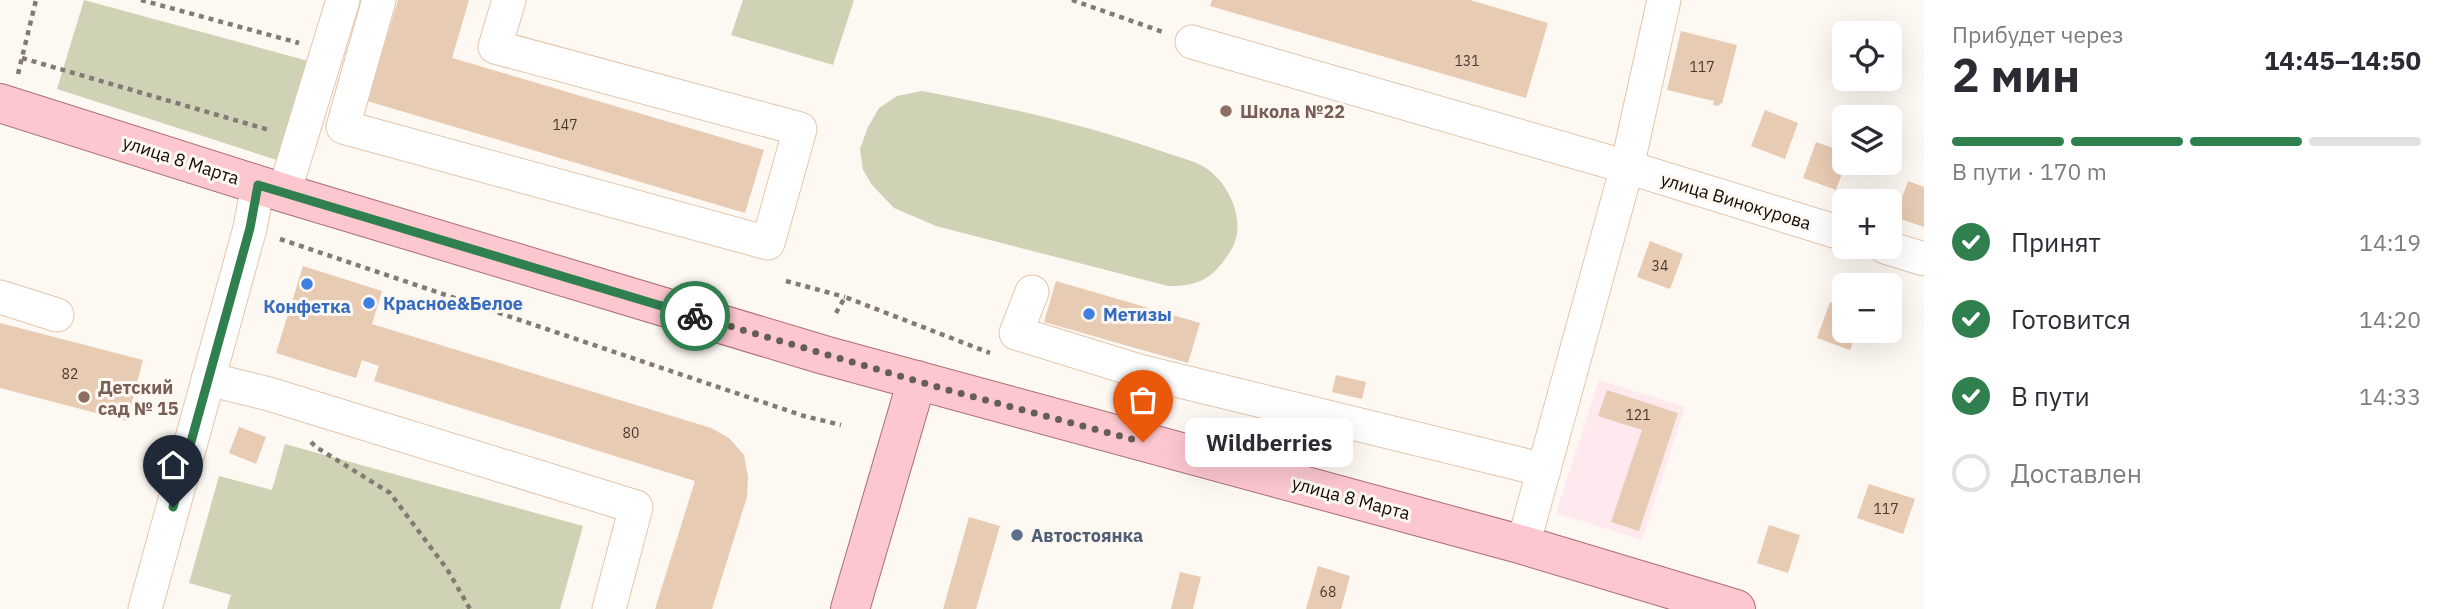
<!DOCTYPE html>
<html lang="ru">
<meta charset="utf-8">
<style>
:root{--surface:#fff;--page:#f2f2f3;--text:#2b2b33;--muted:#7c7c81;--line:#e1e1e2;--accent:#2f7f4f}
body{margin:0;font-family:"IBM Plex Sans",sans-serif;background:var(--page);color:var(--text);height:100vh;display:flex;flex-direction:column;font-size:26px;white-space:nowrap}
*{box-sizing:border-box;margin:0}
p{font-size:23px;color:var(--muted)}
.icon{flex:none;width:38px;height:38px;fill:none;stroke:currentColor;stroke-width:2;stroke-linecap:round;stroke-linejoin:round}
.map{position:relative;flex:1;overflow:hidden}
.drawer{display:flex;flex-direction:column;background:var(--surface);width:525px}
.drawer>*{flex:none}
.tools{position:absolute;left:1832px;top:21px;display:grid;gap:14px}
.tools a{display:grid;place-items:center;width:70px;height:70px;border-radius:10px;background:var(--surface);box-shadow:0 7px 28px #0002;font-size:35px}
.pin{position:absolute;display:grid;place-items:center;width:60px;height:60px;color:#fff;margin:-72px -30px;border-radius:50% 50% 50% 0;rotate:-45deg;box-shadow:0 0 7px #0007}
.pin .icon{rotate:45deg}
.courier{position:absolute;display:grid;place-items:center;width:70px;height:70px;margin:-35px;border:5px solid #2f7f4f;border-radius:50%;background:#fff;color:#222;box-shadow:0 2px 9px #0007}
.bubble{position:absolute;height:49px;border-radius:10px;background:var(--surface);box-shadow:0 7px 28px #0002;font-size:23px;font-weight:700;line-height:49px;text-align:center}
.head em{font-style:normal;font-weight:700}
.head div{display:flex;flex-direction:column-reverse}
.head{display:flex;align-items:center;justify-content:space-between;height:119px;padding:0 28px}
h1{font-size:46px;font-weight:700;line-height:52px}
.bar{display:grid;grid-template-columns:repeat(4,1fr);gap:10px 7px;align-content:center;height:84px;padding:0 28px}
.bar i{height:9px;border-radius:5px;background:var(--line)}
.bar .selected{background:var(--accent)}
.bar p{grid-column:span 4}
ol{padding:0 28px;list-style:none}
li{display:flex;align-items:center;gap:21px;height:77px}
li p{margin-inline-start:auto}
li .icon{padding:7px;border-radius:50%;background:var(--accent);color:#fff;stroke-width:4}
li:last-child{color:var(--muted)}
li i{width:38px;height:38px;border:4px solid var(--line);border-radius:50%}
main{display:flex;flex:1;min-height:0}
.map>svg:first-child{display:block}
.commercial{fill:#fee9ee}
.green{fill:#d0d2b6}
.building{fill:#e8cbb3}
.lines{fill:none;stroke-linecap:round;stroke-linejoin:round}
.minor-casing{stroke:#e3c5ab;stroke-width:35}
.major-casing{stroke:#aa6d73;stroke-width:40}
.path{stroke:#827b75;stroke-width:4.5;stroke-dasharray:5 5;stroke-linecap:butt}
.minor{stroke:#fff;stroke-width:33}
.major{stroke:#fdc7cf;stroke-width:38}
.done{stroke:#655d57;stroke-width:7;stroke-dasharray:0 12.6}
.route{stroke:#2f7f4f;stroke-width:9}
.education-dot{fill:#8d6e63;stroke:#fef8f3;stroke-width:2.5}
.shop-dot{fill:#3f7fe0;stroke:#fef8f3;stroke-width:2.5}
.service-dot{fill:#5c6f8a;stroke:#fef8f3;stroke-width:2.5}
.labels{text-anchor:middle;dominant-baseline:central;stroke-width:6;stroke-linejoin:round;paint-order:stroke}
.number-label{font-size:14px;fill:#483a2f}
.education-label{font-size:18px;font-weight:bold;fill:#785e54;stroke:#fef8f3;text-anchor:start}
.street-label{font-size:18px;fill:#130a03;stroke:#fef8f3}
.shop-label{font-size:18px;font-weight:bold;fill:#366cbe;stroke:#fef8f3;text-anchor:start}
.service-label{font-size:18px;font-weight:bold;fill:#4e5e75;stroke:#fef8f3;text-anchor:start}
</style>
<main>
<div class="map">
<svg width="1924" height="609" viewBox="0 0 1924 609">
<rect width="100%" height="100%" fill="#fef8f3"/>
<path class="commercial" d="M 1599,380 L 1685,407 L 1642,540 L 1556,513 Z"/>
<g class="green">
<path d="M 84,0 L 316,63 L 283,162 L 57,89 Z"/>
<path d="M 743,0 L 854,0 L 833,65 L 731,35 Z"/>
<path d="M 922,91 C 1002,106 1083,124 1161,151 C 1174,156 1194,160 1206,168 C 1231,185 1248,225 1230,252 C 1212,279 1200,286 1168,286 L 936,226 L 894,208 L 872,185 L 863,170 L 860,149 L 868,127 L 879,108 L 897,96 Z"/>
<path d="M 285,444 L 583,526 L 560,609 L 227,609 L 231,595 L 189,583 L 219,476 L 272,490 Z"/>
</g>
<g class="building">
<path d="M 398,0 L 469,0 L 452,58 L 764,150 L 745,213 L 367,101 Z"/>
<path d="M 1212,0 L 1470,0 L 1548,23 L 1526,98 L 1210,6 Z"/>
<path d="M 1681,31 L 1737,45 L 1722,104 L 1720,103 L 1719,106 L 1713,105 L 1714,101 L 1667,90 Z"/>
<path d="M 1765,110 L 1798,123 L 1785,159 L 1751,146 Z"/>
<path d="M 1816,142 L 1844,152 L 1846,163 L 1836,190 L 1803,178 Z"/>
<path d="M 1908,181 L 1924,187 L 1924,227 L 1895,217 Z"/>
<path d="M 1650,241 L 1683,254 L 1670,289 L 1637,277 Z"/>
<path d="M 303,266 L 382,291 L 372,324 L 711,428 L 729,438 L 744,455 L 748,477 L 747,497 L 712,609 L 655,609 L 695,481 L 374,381 L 379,366 L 362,360 L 356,378 L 276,353 Z"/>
<path d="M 1056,281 L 1200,323 L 1188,363 L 1044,322 Z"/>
<path d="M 1830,302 L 1844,307 L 1844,331 L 1857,331 L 1850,350 L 1817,338 Z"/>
<path d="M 0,323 L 143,360 L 127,421 L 0,388 Z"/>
<path d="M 1336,375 L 1366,382 L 1362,399 L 1332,392 Z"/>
<path d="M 1607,390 L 1678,413 L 1639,531 L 1611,522 L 1642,430 L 1598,416 Z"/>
<path d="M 239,427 L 266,437 L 256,464 L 229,453 Z"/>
<path d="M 1869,484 L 1915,499 L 1903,534 L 1857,518 Z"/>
<path d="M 969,517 L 1000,526 L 976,609 L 943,609 Z"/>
<path d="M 1769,525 L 1800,535 L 1788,573 L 1757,563 Z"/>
<path d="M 1318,566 L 1350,576 L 1341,609 L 1306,609 Z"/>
<path d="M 1180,572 L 1201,577 L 1193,609 L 1171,609 Z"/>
</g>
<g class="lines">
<defs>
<g id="minor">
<path d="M 379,0 L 343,127 L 768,243 L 800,129 L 495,47 L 509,0"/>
<path d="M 1192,42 L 1627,167 L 1844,234"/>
<path d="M 284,193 L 343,0"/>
<path d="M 1885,247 L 1924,259"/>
<path d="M 1032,292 L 1016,333 L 1139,371 L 1544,470"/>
<path d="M 0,297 L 57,315"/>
<path d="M 208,379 L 269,394 L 636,507 L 609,609"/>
<path d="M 1523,545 L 1627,167 L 1664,0"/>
<path d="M 145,609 L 250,228 L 258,185"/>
</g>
<g id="major">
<path d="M 0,103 L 284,193 L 824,355 L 1523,545 L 1736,609"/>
<path d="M 850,609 L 917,380"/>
</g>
</defs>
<use href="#minor" class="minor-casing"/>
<use href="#major" class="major-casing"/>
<g class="path">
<path d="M 141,0 L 299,43"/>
<path d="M 1072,0 L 1163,32"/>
<path d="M 22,58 L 269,130"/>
<path d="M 18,74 L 36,0"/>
<path d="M 280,239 L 804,416 L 841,425"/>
<path d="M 786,281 L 845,297"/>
<path d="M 836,313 L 845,297 L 990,353"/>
<path d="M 311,442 L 316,447 L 390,493 L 447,569 L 470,609"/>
</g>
<use href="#minor" class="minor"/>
<use href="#major" class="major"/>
</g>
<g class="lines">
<path class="done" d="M 695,316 L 941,388 L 1143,442"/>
<path class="route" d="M 173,507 L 250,228 L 258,185 L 695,316"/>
</g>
<g class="education-dot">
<circle cx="1226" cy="111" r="7"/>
<circle cx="84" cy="397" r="7"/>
</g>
<g class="shop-dot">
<circle cx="307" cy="284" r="7"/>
<circle cx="369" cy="303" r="7"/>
<circle cx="1089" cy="314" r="7"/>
</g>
<circle class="service-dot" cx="1017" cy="535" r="7"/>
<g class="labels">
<g class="number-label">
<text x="1467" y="61">131</text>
<text x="1702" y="67">117</text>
<text x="565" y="125">147</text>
<text x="1660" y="266">34</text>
<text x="70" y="374">82</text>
<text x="1638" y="415">121</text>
<text x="631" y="433">80</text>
<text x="1886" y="509">117</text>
<text x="1328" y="592">68</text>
</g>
<g class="education-label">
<text x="1240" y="111">Школа №22</text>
<text x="98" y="387">Детский<tspan x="98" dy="21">сад № 15</tspan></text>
</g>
<g class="street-label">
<text transform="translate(181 160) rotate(18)">улица 8 Марта</text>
<text transform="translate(1736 201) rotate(17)">улица Винокурова</text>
<text transform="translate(1351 498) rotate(15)">улица 8 Марта</text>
</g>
<g class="shop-label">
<text x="383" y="303">Красное&amp;Белое</text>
<text x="307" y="306" text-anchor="middle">Конфетка</text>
<text x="1103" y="314">Метизы</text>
</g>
<g class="service-label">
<text x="1031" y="535">Автостоянка</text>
</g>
</g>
</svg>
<div class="tools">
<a><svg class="icon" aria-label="locate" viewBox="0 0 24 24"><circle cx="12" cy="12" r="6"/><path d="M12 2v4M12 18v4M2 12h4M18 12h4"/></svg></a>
<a><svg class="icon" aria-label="layers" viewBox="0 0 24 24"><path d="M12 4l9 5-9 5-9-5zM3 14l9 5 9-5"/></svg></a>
<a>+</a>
<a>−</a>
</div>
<div class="pin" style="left:1143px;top:442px;background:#ea580c"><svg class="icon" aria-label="bag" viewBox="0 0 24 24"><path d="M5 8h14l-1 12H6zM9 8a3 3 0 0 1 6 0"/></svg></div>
<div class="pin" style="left:173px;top:507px;background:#1f2937"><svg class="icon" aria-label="home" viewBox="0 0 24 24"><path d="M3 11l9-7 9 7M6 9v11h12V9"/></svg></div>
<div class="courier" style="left:695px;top:316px"><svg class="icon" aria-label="bike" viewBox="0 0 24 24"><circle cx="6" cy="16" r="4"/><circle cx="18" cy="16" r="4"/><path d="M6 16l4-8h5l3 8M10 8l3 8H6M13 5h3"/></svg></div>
<div class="bubble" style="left:1185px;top:418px;width:168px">Wildberries</div>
</div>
<section class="drawer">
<div class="head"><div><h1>2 мин</h1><p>Прибудет через</p></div><em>14:45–14:50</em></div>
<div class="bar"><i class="selected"></i><i class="selected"></i><i class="selected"></i><i></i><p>В пути · 170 m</p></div>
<ol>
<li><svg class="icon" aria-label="check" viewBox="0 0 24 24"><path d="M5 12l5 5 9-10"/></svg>Принят<p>14:19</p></li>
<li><svg class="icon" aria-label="check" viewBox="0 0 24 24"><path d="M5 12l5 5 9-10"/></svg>Готовится<p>14:20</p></li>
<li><svg class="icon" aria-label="check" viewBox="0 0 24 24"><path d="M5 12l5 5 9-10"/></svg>В пути<p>14:33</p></li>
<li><i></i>Доставлен</li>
</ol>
</section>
</main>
